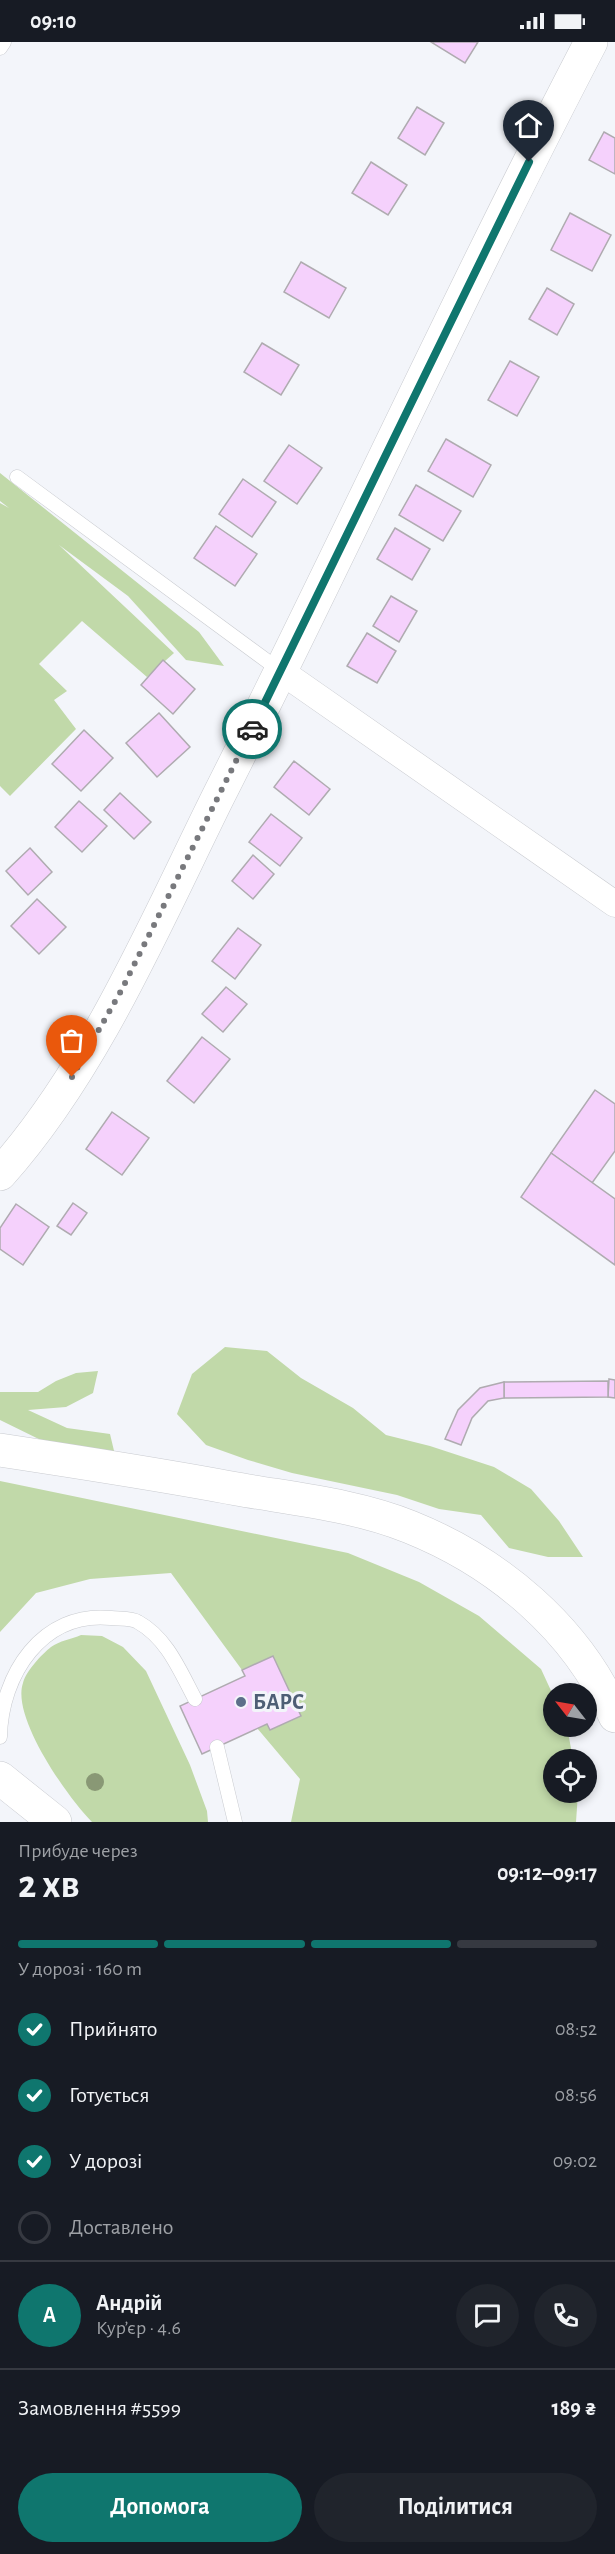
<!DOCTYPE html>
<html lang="uk">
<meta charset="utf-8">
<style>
:root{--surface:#171b24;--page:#20242c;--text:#f1f3f6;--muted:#9ea1a6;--line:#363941;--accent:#0f766e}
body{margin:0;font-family:"Alegreya Sans",sans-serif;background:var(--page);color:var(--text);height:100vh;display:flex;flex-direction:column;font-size:22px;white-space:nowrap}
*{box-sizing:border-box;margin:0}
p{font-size:20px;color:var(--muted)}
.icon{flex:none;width:33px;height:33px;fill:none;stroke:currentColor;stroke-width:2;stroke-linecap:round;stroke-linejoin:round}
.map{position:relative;height:1780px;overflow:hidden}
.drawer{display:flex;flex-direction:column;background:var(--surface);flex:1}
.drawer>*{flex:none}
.needle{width:39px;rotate:301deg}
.fabs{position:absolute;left:543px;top:1641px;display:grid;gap:12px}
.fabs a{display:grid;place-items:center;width:54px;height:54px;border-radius:50%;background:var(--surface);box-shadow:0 3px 9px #0003;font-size:30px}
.pin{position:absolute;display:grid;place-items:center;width:51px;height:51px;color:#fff;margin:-62px -26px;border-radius:50% 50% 50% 0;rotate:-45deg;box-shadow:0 0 6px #0007}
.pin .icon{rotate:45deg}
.courier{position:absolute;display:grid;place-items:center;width:60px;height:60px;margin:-30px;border:4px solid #0f766e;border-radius:50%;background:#fff;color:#222;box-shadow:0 2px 8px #0007}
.headline em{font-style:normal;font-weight:700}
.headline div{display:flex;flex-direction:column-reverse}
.headline{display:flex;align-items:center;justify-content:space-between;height:102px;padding:0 18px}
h1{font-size:39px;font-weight:700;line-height:45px}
.bar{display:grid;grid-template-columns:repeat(4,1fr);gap:9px 6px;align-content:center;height:72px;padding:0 18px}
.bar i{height:8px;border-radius:4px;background:var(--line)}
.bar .on{background:var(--accent)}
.bar p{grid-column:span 4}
.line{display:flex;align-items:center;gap:15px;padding:0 18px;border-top:2px solid var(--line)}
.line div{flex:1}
.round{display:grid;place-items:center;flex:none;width:63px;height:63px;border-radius:32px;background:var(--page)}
ol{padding:0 18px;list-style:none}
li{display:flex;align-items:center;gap:18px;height:66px}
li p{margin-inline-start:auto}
li .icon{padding:6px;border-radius:50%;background:var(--accent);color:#fff;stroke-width:4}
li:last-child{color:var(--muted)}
li i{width:33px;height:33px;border:3px solid var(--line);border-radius:50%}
.primary-button{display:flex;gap:12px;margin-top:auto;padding:12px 18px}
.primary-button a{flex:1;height:69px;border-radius:36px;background:var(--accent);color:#fff;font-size:24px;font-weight:700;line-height:69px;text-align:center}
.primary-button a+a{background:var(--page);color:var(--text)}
.status{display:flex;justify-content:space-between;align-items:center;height:42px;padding:0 30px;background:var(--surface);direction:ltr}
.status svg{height:16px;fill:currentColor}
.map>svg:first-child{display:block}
.green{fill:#c1d9a9}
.building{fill:#f5d1fc;stroke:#afabb0;stroke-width:1.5}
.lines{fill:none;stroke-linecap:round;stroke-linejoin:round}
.lane-casing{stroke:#c9cbd0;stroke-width:15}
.street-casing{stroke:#c9cbd0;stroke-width:27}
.secondary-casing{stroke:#c9cbd0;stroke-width:34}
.highway-casing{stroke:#c9cbd0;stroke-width:34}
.lane{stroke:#fff;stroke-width:14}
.street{stroke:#fff;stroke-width:26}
.secondary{stroke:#fff;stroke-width:33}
.highway{stroke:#fff;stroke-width:33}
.tree{fill:#899875}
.done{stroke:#78797d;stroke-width:6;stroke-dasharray:0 10.8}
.route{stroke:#0f766e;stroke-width:8}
.service-dot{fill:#5c6f8a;stroke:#f3f5fa;stroke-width:2}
.labels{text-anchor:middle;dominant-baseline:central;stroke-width:6;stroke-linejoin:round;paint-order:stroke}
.service-label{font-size:22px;font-weight:bold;fill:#4e5e75;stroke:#f3f5fa;text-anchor:start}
</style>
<div class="status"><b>09:10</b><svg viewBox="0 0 49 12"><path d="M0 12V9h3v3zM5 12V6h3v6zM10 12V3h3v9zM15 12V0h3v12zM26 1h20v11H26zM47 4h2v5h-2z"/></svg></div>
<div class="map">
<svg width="615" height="1780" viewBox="0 0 615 1780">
<rect width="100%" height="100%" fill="#f3f5fa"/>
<g class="green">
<path d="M 0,431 L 199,590 L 224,624 L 186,618 L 128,554 L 59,503 L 174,611 L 147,635 L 82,579 L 39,622 L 67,649 L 54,658 L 76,687 L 10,754 L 0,744 L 0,461 L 9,466 L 0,459 Z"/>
<path d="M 225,1305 L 267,1309 L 301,1336 L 353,1366 L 386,1393 L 430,1404 L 494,1425 L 531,1447 L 559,1479 L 583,1515 L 548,1515 L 509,1506 L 481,1473 L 439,1467 L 397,1453 L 292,1431 L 248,1418 L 206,1403 L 177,1372 L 192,1332 Z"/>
<path d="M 98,1329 L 93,1351 L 66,1365 L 28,1368 L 67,1386 L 110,1392 L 115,1413 L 53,1404 L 0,1378 L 0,1350 L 38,1350 L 56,1339 L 76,1331 Z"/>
<path d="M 0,1439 L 348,1511 L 419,1540 L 479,1574 L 541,1627 L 553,1653 L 554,1684 L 567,1685 L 573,1717 L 554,1718 L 554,1750 L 578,1751 L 576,1780 L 291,1780 L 300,1737 L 257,1686 L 267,1682 L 270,1688 L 301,1674 L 273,1614 L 242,1628 L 171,1531 L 90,1537 L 36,1551 L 0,1590 Z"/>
<path d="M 81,1593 L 102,1594 L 123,1605 L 146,1629 L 190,1723 L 207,1769 L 208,1780 L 92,1780 C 68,1756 11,1675 23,1641 C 26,1629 42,1612 51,1605 C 59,1599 72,1597 81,1593 Z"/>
</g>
<g class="building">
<path d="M 431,0 L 478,0 L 465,21 Z"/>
<path d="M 417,65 L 444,81 L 425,113 L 398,96 Z"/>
<path d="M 604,90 L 615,96 L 615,132 L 589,118 Z"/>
<path d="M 371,120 L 407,143 L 388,173 L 352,151 Z"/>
<path d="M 570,171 L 611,193 L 592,229 L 551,208 Z"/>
<path d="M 301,220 L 346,246 L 329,276 L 284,250 Z"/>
<path d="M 547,246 L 574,262 L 557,293 L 529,277 Z"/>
<path d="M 262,301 L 299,323 L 281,353 L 244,330 Z"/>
<path d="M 510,319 L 539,335 L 517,374 L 488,358 Z"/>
<path d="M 446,397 L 491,423 L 473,455 L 428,429 Z"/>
<path d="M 289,403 L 322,426 L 297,462 L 264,439 Z"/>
<path d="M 243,437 L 276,460 L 252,495 L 219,472 Z"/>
<path d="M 416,443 L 461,469 L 443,499 L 399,473 Z"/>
<path d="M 216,484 L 257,512 L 235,544 L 194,516 Z"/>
<path d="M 395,486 L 430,507 L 412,538 L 377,517 Z"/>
<path d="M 391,554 L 417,569 L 399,600 L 373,584 Z"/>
<path d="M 367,591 L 396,609 L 377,641 L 347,624 Z"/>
<path d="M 163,618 L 195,647 L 173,672 L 141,643 Z"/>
<path d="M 159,671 L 190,705 L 157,735 L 126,701 Z"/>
<path d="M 84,688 L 113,716 L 81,749 L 52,722 Z"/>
<path d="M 294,719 L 330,747 L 309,773 L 274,745 Z"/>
<path d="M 120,751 L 151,780 L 134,797 L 104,768 Z"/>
<path d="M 79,759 L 107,784 L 82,810 L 55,785 Z"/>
<path d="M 271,772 L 302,796 L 280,824 L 249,800 Z"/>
<path d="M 30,806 L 52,830 L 28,853 L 6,829 Z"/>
<path d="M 253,813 L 274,832 L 253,857 L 232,839 Z"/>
<path d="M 37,857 L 66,885 L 39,912 L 11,884 Z"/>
<path d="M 238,886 L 261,903 L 235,937 L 212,919 Z"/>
<path d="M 226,945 L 247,962 L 223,990 L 202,972 Z"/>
<path d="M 202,995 L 230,1017 L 194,1061 L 167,1039 Z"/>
<path d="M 595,1048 L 615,1062 L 615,1109 L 592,1141 L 551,1111 Z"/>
<path d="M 112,1070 L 149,1096 L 122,1133 L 86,1107 Z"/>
<path d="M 551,1111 L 615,1157 L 615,1223 L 521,1155 Z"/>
<path d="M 73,1161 L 87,1171 L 71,1193 L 57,1184 Z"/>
<path d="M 16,1162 L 49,1185 L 23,1223 L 0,1207 L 0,1186 Z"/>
<path d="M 609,1337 L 615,1338 L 615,1356 L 608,1355 Z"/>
<path d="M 608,1339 L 608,1355 L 504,1356 L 504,1340 Z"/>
<path d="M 504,1340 L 504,1356 L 488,1359 L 472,1376 L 461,1403 L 445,1397 L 458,1368 L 480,1346 Z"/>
<path d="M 273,1614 L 301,1674 L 270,1688 L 267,1682 L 202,1712 L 180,1664 L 245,1634 L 242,1628 Z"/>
</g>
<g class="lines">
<defs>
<g id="lane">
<path d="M 0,6 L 4,0"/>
<path d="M 17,435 L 282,630"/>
<path d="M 0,1695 C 1,1633 42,1569 111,1576 C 119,1577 132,1576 138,1580 C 167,1596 180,1629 195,1657"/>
<path d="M 217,1705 L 235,1780"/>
</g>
<path id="street" d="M 282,630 L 615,862"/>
<path id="secondary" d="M 0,1132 C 94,1027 156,880 218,755 C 345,504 461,249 591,0"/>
<g id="highway">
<path d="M 0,1408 C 79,1420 158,1432 237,1447 C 294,1457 356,1463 410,1485 C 497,1520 577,1586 615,1674"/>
<path d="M 0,1736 L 55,1780"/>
</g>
</defs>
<use href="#lane" class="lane-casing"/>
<use href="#street" class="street-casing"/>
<use href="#secondary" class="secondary-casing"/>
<use href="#highway" class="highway-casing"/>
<use href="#lane" class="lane"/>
<use href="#street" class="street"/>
<use href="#secondary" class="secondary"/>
<use href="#highway" class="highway"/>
</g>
<circle class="tree" cx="95" cy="1740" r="9"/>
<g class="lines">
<path class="done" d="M 72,1035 L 121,949 L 252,687"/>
<path class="route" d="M 252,687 L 529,120"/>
</g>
<circle class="service-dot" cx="241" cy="1660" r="6"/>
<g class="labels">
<g class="service-label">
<text x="253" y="1660">БАРС</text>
</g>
</g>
</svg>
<div class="fabs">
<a><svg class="needle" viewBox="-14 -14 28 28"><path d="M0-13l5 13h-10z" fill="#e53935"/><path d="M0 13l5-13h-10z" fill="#9ea1a6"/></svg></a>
<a><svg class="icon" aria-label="locate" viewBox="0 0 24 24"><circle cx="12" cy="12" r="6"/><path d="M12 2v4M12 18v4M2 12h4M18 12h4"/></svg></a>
</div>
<div class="pin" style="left:72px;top:1035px;background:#ea580c"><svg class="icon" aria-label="bag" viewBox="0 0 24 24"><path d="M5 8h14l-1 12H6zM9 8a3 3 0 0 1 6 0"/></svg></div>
<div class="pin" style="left:529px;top:120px;background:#1f2937"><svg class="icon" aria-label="home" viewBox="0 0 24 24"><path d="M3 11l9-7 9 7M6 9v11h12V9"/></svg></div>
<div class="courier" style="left:252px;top:687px"><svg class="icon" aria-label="car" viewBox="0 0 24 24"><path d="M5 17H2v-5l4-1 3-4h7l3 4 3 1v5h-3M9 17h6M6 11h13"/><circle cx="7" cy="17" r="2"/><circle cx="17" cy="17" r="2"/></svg></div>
</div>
<section class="drawer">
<div class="headline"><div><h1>2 хв</h1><p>Прибуде через</p></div><em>09:12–09:17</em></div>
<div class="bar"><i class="on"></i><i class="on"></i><i class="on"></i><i></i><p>У дорозі · 160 m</p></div>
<ol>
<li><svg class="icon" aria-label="check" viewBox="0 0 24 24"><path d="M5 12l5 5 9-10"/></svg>Прийнято<p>08:52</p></li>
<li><svg class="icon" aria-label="check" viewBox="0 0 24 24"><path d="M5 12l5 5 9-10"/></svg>Готується<p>08:56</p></li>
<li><svg class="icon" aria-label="check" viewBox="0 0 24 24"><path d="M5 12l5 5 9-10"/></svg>У дорозі<p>09:02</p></li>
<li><i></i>Доставлено</li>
</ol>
<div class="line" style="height:108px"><b class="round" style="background:var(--accent);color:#fff">А</b><div><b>Андрій</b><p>Кур’єр · 4.6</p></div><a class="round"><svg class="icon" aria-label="chat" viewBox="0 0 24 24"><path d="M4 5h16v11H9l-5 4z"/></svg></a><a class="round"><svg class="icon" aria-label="phone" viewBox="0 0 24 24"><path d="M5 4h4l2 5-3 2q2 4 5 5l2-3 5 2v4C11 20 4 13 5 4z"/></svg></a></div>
<div class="line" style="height:78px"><div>Замовлення #5599</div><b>189 ₴</b></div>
<div class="primary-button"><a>Допомога</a><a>Поділитися</a></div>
</section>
